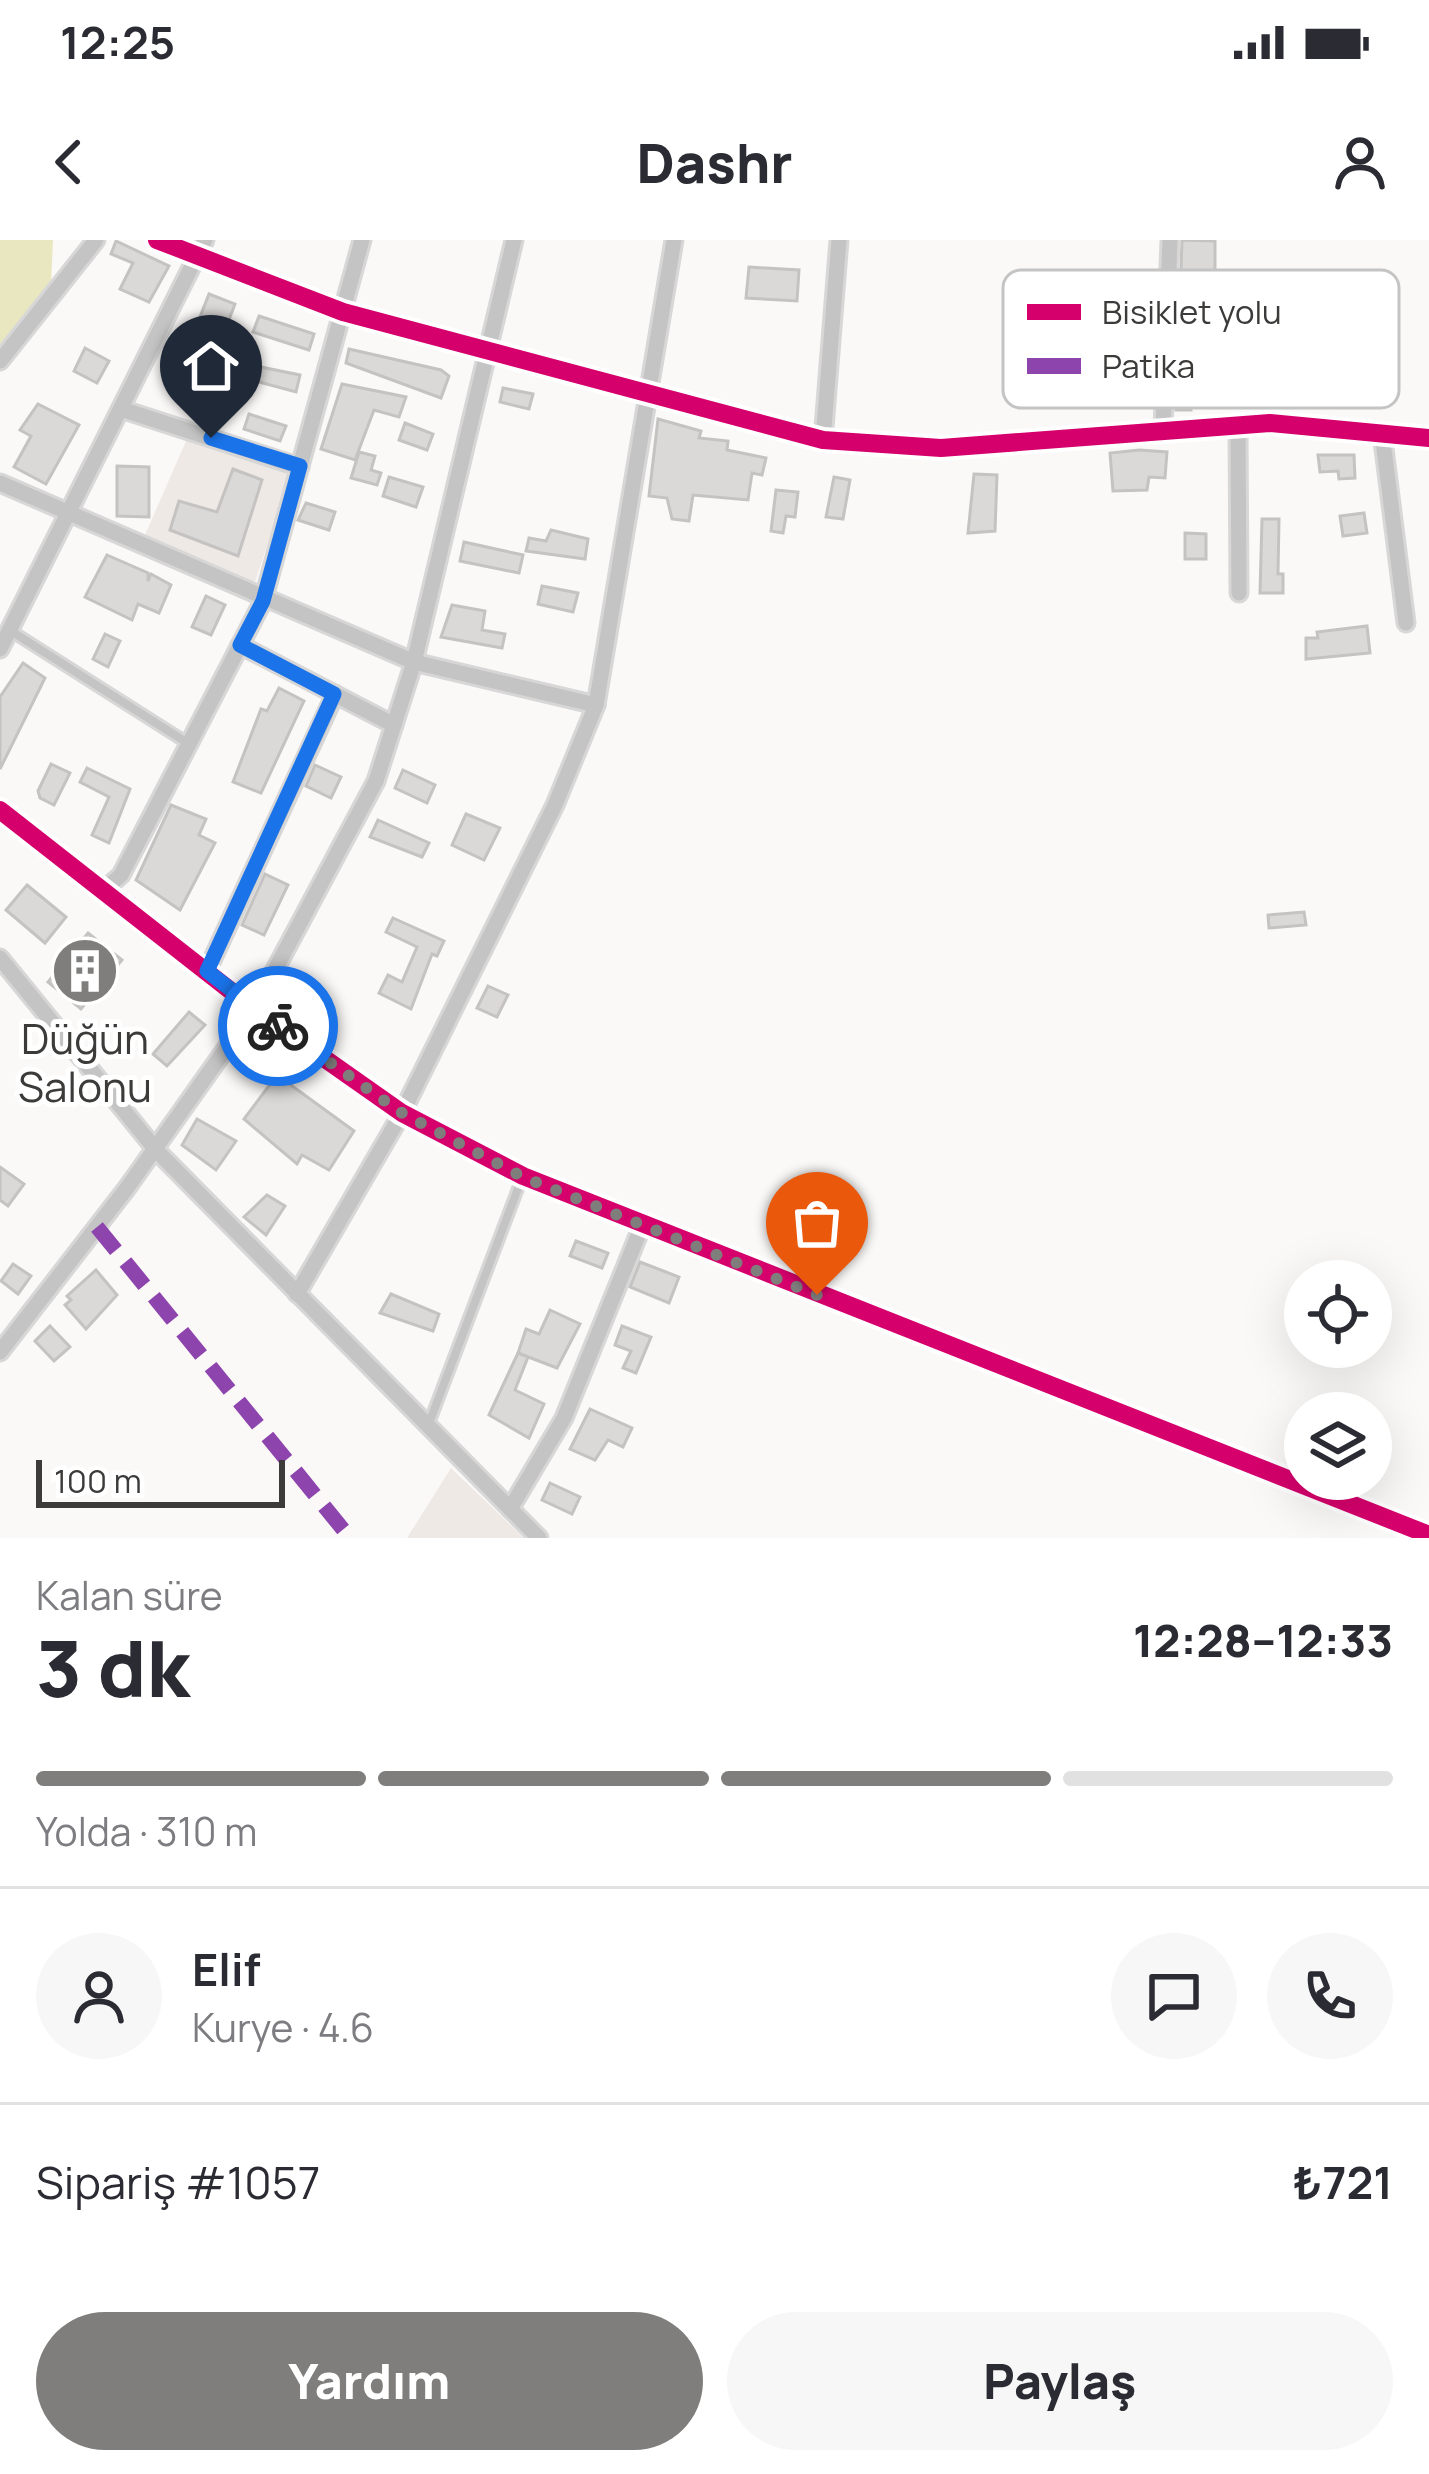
<!DOCTYPE html>
<html lang="tr">
<meta charset="utf-8">
<style>
:root{--surface:#fff;--page:#f7f7f7;--text:#2b2b33;--muted:#7c7c81;--line:#e1e1e2;--accent:#7f7e7c}
body{margin:0;font-family:Manrope,sans-serif;background:var(--page);color:var(--text);height:100vh;display:flex;flex-direction:column;font-size:45px;white-space:nowrap}
*{box-sizing:border-box;margin:0}
p{font-size:39px;color:var(--muted)}
.icon{flex:none;width:66px;height:66px;fill:none;stroke:currentColor;stroke-width:2;stroke-linecap:round;stroke-linejoin:round}
.map{position:relative;height:1298px;overflow:hidden}
.panel{display:flex;flex-direction:column;background:var(--surface);flex:1}
.panel>*{flex:none}
.fabs{position:absolute;left:1284px;top:1020px;display:grid;gap:24px}
.fabs a{display:grid;place-items:center;width:108px;height:108px;border-radius:50%;background:var(--surface);box-shadow:0 12px 48px #0002;font-size:60px}
.scale{position:absolute;left:36px;bottom:30px;width:249px;box-sizing:border-box;padding-left:12px;border:6px solid #3c3b3a;border-top:0;font-size:33px;line-height:42px;white-space:nowrap;color:#3c3b3a;-webkit-text-stroke:9px #fff;paint-order:stroke}
.pin{position:absolute;display:grid;place-items:center;width:102px;height:102px;color:#fff;margin:-123px -51px;border-radius:50% 50% 50% 0;rotate:-45deg;box-shadow:0 0 12px #0007}
.pin .icon{rotate:45deg}
.courier{position:absolute;display:grid;place-items:center;width:120px;height:120px;margin:-60px;border:9px solid #1a73e8;border-radius:50%;background:#fff;color:#222;box-shadow:0 3px 15px #0007}
.headline em{font-style:normal;font-weight:800}
.headline div{display:flex;flex-direction:column-reverse}
.headline{display:flex;align-items:center;justify-content:space-between;height:204px;padding:0 36px}
h1{font-size:78px;font-weight:800;line-height:90px}
.bar{display:grid;grid-template-columns:repeat(4,1fr);gap:18px 12px;align-content:center;height:144px;padding:0 36px}
.bar i{height:15px;border-radius:9px;background:var(--line)}
.bar .current{background:var(--accent)}
.bar p{grid-column:span 4}
.line{display:flex;align-items:center;gap:30px;padding:0 36px;border-top:3px solid var(--line)}
.line div{flex:1}
.round{display:grid;place-items:center;flex:none;width:126px;height:126px;border-radius:63px;background:var(--page)}
.primary-button{display:flex;gap:24px;margin-top:auto;padding:24px 36px}
.primary-button a{flex:1;height:138px;border-radius:72px;background:var(--accent);color:#fff;font-size:48px;font-weight:800;line-height:138px;text-align:center}
.primary-button a+a{background:var(--page);color:var(--text)}
.status{display:flex;justify-content:space-between;align-items:center;height:84px;padding:0 60px;background:var(--surface);direction:ltr}
.status svg{height:33px;fill:currentColor}
header{display:flex;justify-content:space-between;align-items:center;height:156px;padding:0 36px;background:var(--surface);font-size:54px;font-weight:800}
.map>svg:first-child{display:block}
.built{fill:#efe9e5}
.green{fill:#e9e7c0}
.building{fill:#dbd9d8;stroke:#c5c3c2;stroke-width:3}
.lines{fill:none;stroke-linecap:round;stroke-linejoin:round}
.service-casing{stroke:#d8d7d7;stroke-width:14}
.minor-casing{stroke:#d8d7d7;stroke-width:21}
.tertiary-casing{stroke:#d8d7d7;stroke-width:24}
.service{stroke:#c5c4c4;stroke-width:8}
.minor{stroke:#c5c4c4;stroke-width:15}
.tertiary{stroke:#c5c4c4;stroke-width:18}
.quiet{stroke:#8e44ad;stroke-width:15;stroke-dasharray:30 15;stroke-linecap:butt}
.cycleway-casing{stroke:#fff;stroke-width:26}
.cycleway{stroke:#d6006c;stroke-width:18}
.done{stroke:#7f7e7c;stroke-width:12;stroke-dasharray:0 21.6}
.route{stroke:#1a73e8;stroke-width:15}
.labels{text-anchor:middle;dominant-baseline:central;stroke-width:10;stroke-linejoin:round;paint-order:stroke}
.poi-label{font-size:42px;fill:#3c3b3a;stroke:#fff}
.key{fill:#fff;stroke:#c4c4c4;stroke-width:3}
.key-label{font-size:33px;fill:#3c3b3a}
</style>
<div class="status"><b>12:25</b><svg viewBox="0 0 49 12"><path d="M0 12V9h3v3zM5 12V6h3v6zM10 12V3h3v9zM15 12V0h3v12zM26 1h20v11H26zM47 4h2v5h-2z"/></svg></div>
<header><svg class="icon" aria-label="back" viewBox="0 0 24 24"><path d="M15 5l-7 7 7 7"/></svg>Dashr<svg class="icon" aria-label="person" viewBox="0 0 24 24"><circle cx="12" cy="8" r="4"/><path d="M4 21q1-7 8-7t8 7"/></svg></header>
<div class="map">
<svg width="1429" height="1298" viewBox="0 0 1429 1298">
<rect width="100%" height="100%" fill="#fbf9f8"/>
<g class="built">
<path d="M 189,194 L 291,233 L 255,342 L 145,295 Z"/>
<path d="M 451,1228 L 524,1298 L 407,1298 Z"/>
</g>
<path class="green" d="M 0,0 L 53,0 L 50,69 L 0,129 Z"/>
<g class="building">
<path d="M 1182,0 L 1215,1 L 1215,128 L 1212,141 L 1191,142 L 1191,170 L 1176,170 Z"/>
<path d="M 116,1 L 169,26 L 149,62 L 120,49 L 133,23 L 111,14 Z"/>
<path d="M 749,27 L 799,30 L 797,61 L 746,58 Z"/>
<path d="M 209,54 L 235,64 L 226,87 L 200,77 Z"/>
<path d="M 259,76 L 314,94 L 309,110 L 253,92 Z"/>
<path d="M 85,108 L 109,121 L 97,143 L 74,131 Z"/>
<path d="M 349,109 L 441,130 L 449,136 L 441,158 L 346,123 Z"/>
<path d="M 176,117 L 208,127 L 202,145 L 171,135 Z"/>
<path d="M 241,123 L 300,135 L 296,152 L 237,136 Z"/>
<path d="M 342,144 L 406,157 L 399,177 L 374,170 L 355,220 L 321,209 Z"/>
<path d="M 503,148 L 533,154 L 529,169 L 500,162 Z"/>
<path d="M 38,164 L 79,185 L 46,244 L 14,227 L 31,196 L 20,190 Z"/>
<path d="M 249,174 L 286,186 L 280,201 L 244,189 Z"/>
<path d="M 658,179 L 701,191 L 699,198 L 728,201 L 727,210 L 766,218 L 762,235 L 752,233 L 748,260 L 693,255 L 689,281 L 672,279 L 667,258 L 649,256 Z"/>
<path d="M 405,183 L 433,194 L 427,210 L 399,200 Z"/>
<path d="M 1139,210 L 1167,212 L 1165,238 L 1149,237 L 1147,250 L 1113,251 L 1110,213 Z"/>
<path d="M 359,212 L 375,216 L 371,230 L 381,233 L 377,245 L 351,238 Z"/>
<path d="M 1318,215 L 1354,215 L 1355,238 L 1339,239 L 1338,231 L 1320,232 Z"/>
<path d="M 117,226 L 149,227 L 149,277 L 117,276 Z"/>
<path d="M 233,229 L 262,240 L 238,316 L 170,290 L 179,261 L 217,272 Z"/>
<path d="M 974,234 L 997,235 L 995,291 L 968,293 Z"/>
<path d="M 389,237 L 423,247 L 416,267 L 383,256 Z"/>
<path d="M 834,237 L 850,240 L 843,279 L 826,277 Z"/>
<path d="M 776,250 L 798,252 L 795,277 L 786,276 L 783,293 L 771,291 Z"/>
<path d="M 306,263 L 335,272 L 329,290 L 298,280 Z"/>
<path d="M 1364,273 L 1367,293 L 1343,296 L 1340,276 Z"/>
<path d="M 1262,279 L 1279,279 L 1278,334 L 1283,334 L 1283,353 L 1260,353 Z"/>
<path d="M 551,290 L 588,299 L 585,319 L 526,311 L 529,298 L 546,301 Z"/>
<path d="M 1185,293 L 1206,294 L 1206,319 L 1185,319 Z"/>
<path d="M 464,302 L 523,315 L 519,333 L 460,321 Z"/>
<path d="M 107,315 L 148,333 L 148,341 L 151,334 L 171,345 L 159,373 L 138,364 L 132,380 L 85,357 Z"/>
<path d="M 542,346 L 578,353 L 573,372 L 538,364 Z"/>
<path d="M 206,356 L 225,365 L 211,395 L 192,387 Z"/>
<path d="M 452,365 L 485,371 L 482,390 L 505,394 L 502,408 L 441,397 Z"/>
<path d="M 1367,386 L 1370,413 L 1306,419 L 1306,398 L 1318,398 L 1317,392 Z"/>
<path d="M 105,394 L 120,401 L 108,427 L 93,419 Z"/>
<path d="M 23,423 L 45,438 L 0,529 L 0,457 Z"/>
<path d="M 279,448 L 304,461 L 261,553 L 233,542 L 261,469 L 267,471 Z"/>
<path d="M 51,524 L 70,533 L 54,565 L 40,558 L 38,551 Z"/>
<path d="M 315,525 L 341,537 L 331,558 L 306,546 Z"/>
<path d="M 87,528 L 130,549 L 109,603 L 92,595 L 109,557 L 80,542 Z"/>
<path d="M 403,530 L 435,545 L 427,563 L 395,548 Z"/>
<path d="M 171,565 L 206,579 L 199,595 L 215,603 L 180,670 L 136,640 Z"/>
<path d="M 466,574 L 500,588 L 484,620 L 452,605 Z"/>
<path d="M 378,580 L 429,603 L 422,617 L 370,597 Z"/>
<path d="M 265,634 L 288,645 L 264,695 L 242,685 Z"/>
<path d="M 27,645 L 66,677 L 45,703 L 6,670 Z"/>
<path d="M 1304,672 L 1306,685 L 1269,688 L 1268,675 Z"/>
<path d="M 393,678 L 444,701 L 437,716 L 432,714 L 411,769 L 379,753 L 388,735 L 402,742 L 417,707 L 386,692 Z"/>
<path d="M 88,693 L 122,720 L 81,769 L 48,742 Z"/>
<path d="M 488,746 L 508,755 L 497,777 L 477,768 Z"/>
<path d="M 189,772 L 205,785 L 167,826 L 153,814 Z"/>
<path d="M 277,835 L 354,891 L 329,930 L 302,915 L 297,924 L 244,879 Z"/>
<path d="M 197,879 L 236,901 L 216,930 L 182,905 Z"/>
<path d="M 0,927 L 24,944 L 8,966 L 0,960 Z"/>
<path d="M 267,955 L 285,966 L 266,995 L 244,977 Z"/>
<path d="M 576,1001 L 608,1013 L 602,1028 L 570,1016 Z"/>
<path d="M 640,1022 L 679,1037 L 669,1063 L 630,1047 Z"/>
<path d="M 13,1024 L 31,1036 L 18,1054 L 1,1041 Z"/>
<path d="M 96,1030 L 117,1055 L 86,1089 L 65,1065 L 71,1060 L 67,1056 Z"/>
<path d="M 391,1054 L 439,1074 L 433,1091 L 380,1073 Z"/>
<path d="M 550,1070 L 580,1084 L 557,1128 L 518,1113 L 526,1089 L 539,1094 Z"/>
<path d="M 50,1086 L 70,1107 L 54,1121 L 35,1101 Z"/>
<path d="M 622,1086 L 651,1097 L 636,1133 L 623,1128 L 631,1111 L 615,1105 Z"/>
<path d="M 518,1113 L 528,1117 L 515,1150 L 544,1164 L 529,1198 L 489,1175 Z"/>
<path d="M 590,1169 L 632,1188 L 623,1207 L 608,1200 L 595,1220 L 570,1209 Z"/>
<path d="M 550,1243 L 580,1257 L 572,1274 L 542,1260 Z"/>
</g>
<g class="lines">
<defs>
<g id="service">
<path d="M 11,391 L 189,504"/>
<path d="M 428,1186 L 522,938"/>
</g>
<g id="minor">
<path d="M 157,0 L 343,72 L 823,200 L 941,208 L 1270,183 L 1429,198"/>
<path d="M 0,121 L 96,0"/>
<path d="M 121,169 L 300,227"/>
<path d="M 1238,185 L 1239,353"/>
<path d="M 1163,189 L 1170,0"/>
<path d="M 1382,193 L 1406,383"/>
<path d="M 823,200 L 839,0"/>
<path d="M 0,243 L 414,422 L 596,465"/>
<path d="M 240,405 L 394,485"/>
<path d="M 0,409 L 205,0"/>
<path d="M 104,650 L 121,635 L 263,361 L 362,0"/>
<path d="M 0,718 L 156,910 L 539,1298"/>
<path d="M 207,731 L 335,454"/>
<path d="M 297,1054 L 402,873 L 555,565 L 596,465 L 674,0"/>
<path d="M 0,1112 L 127,948 L 254,769 L 376,541 L 414,422 L 514,0"/>
<path d="M 510,1269 L 564,1178 L 642,986"/>
</g>
<path id="tertiary" d="M 0,570 L 254,769 L 402,873 L 523,936 L 1429,1295"/>
</defs>
<use href="#service" class="service-casing"/>
<use href="#minor" class="minor-casing"/>
<use href="#tertiary" class="tertiary-casing"/>
<use href="#service" class="service"/>
<use href="#minor" class="minor"/>
<use href="#tertiary" class="tertiary"/>
<path class="quiet" d="M 97,987 L 350,1298"/>
<defs>
<g id="cycleway">
<path d="M 157,0 L 343,72 L 823,200 L 941,208 L 1270,183 L 1429,198"/>
<path d="M 0,570 L 254,769 L 402,873 L 523,936 L 1429,1295"/>
</g>
</defs>
<use href="#cycleway" class="cycleway-casing"/>
<use href="#cycleway" class="cycleway"/>
</g>
<g class="lines">
<path class="done" d="M 278,786 L 402,873 L 523,937 L 817,1055"/>
<path class="route" d="M 211,198 L 300,226 L 263,361 L 240,405 L 334,454 L 207,731 L 278,786"/>
</g>
<defs>
<symbol id="building-disc" viewBox="-11 -11 22 22"><circle r="9.5" fill="#7f7e7c" stroke="#fff"/><path d="M-4-6H4V6H1V3H-1V6H-4ZM-2.5-4.3h1.7v1.8h-1.7ZM.8-4.3h1.7v1.8H.8ZM-2.5-1h1.7V.8h-1.7ZM.8-1h1.7V.8H.8Z" fill="#fff"/></symbol>
</defs>
<g fill-rule="evenodd">
<use href="#building-disc" x="47" y="693" width="76" height="76"/>
</g>
<g class="labels">
<g class="poi-label">
<text x="85" y="798">Düğün<tspan x="85" dy="48">Salonu</tspan></text>
</g>
</g>
<rect x="1003" y="30" width="396" height="138" rx="18" class="key"/>
<rect x="1027" y="64" width="54" height="16" fill="#d6006c"/>
<rect x="1027" y="118" width="54" height="16" fill="#8e44ad"/>
<g class="key-label">
<text x="1102" y="84">Bisiklet yolu</text>
<text x="1102" y="138">Patika</text>
</g>
</svg>
<div class="fabs">
<a><svg class="icon" aria-label="locate" viewBox="0 0 24 24"><circle cx="12" cy="12" r="6"/><path d="M12 2v4M12 18v4M2 12h4M18 12h4"/></svg></a>
<a><svg class="icon" aria-label="layers" viewBox="0 0 24 24"><path d="M12 4l9 5-9 5-9-5zM3 14l9 5 9-5"/></svg></a>
</div>
<div class="scale">100 m</div>
<div class="pin" style="left:817px;top:1055px;background:#ea580c"><svg class="icon" aria-label="bag" viewBox="0 0 24 24"><path d="M5 8h14l-1 12H6zM9 8a3 3 0 0 1 6 0"/></svg></div>
<div class="pin" style="left:211px;top:198px;background:#1f2937"><svg class="icon" aria-label="home" viewBox="0 0 24 24"><path d="M3 11l9-7 9 7M6 9v11h12V9"/></svg></div>
<div class="courier" style="left:278px;top:786px"><svg class="icon" aria-label="bike" viewBox="0 0 24 24"><circle cx="6" cy="16" r="4"/><circle cx="18" cy="16" r="4"/><path d="M6 16l4-8h5l3 8M10 8l3 8H6M13 5h3"/></svg></div>
</div>
<section class="panel">
<div class="headline"><div><h1>3 dk</h1><p>Kalan süre</p></div><em>12:28–12:33</em></div>
<div class="bar"><i class="current"></i><i class="current"></i><i class="current"></i><i></i><p>Yolda · 310 m</p></div>
<div class="line" style="height:216px"><a class="round"><svg class="icon" aria-label="person" viewBox="0 0 24 24"><circle cx="12" cy="8" r="4"/><path d="M4 21q1-7 8-7t8 7"/></svg></a><div><b>Elif</b><p>Kurye · 4.6</p></div><a class="round"><svg class="icon" aria-label="chat" viewBox="0 0 24 24"><path d="M4 5h16v11H9l-5 4z"/></svg></a><a class="round"><svg class="icon" aria-label="phone" viewBox="0 0 24 24"><path d="M5 4h4l2 5-3 2q2 4 5 5l2-3 5 2v4C11 20 4 13 5 4z"/></svg></a></div>
<div class="line" style="height:156px"><div>Sipariş #1057</div><b>₺721</b></div>
<div class="primary-button"><a>Yardım</a><a>Paylaş</a></div>
</section>
